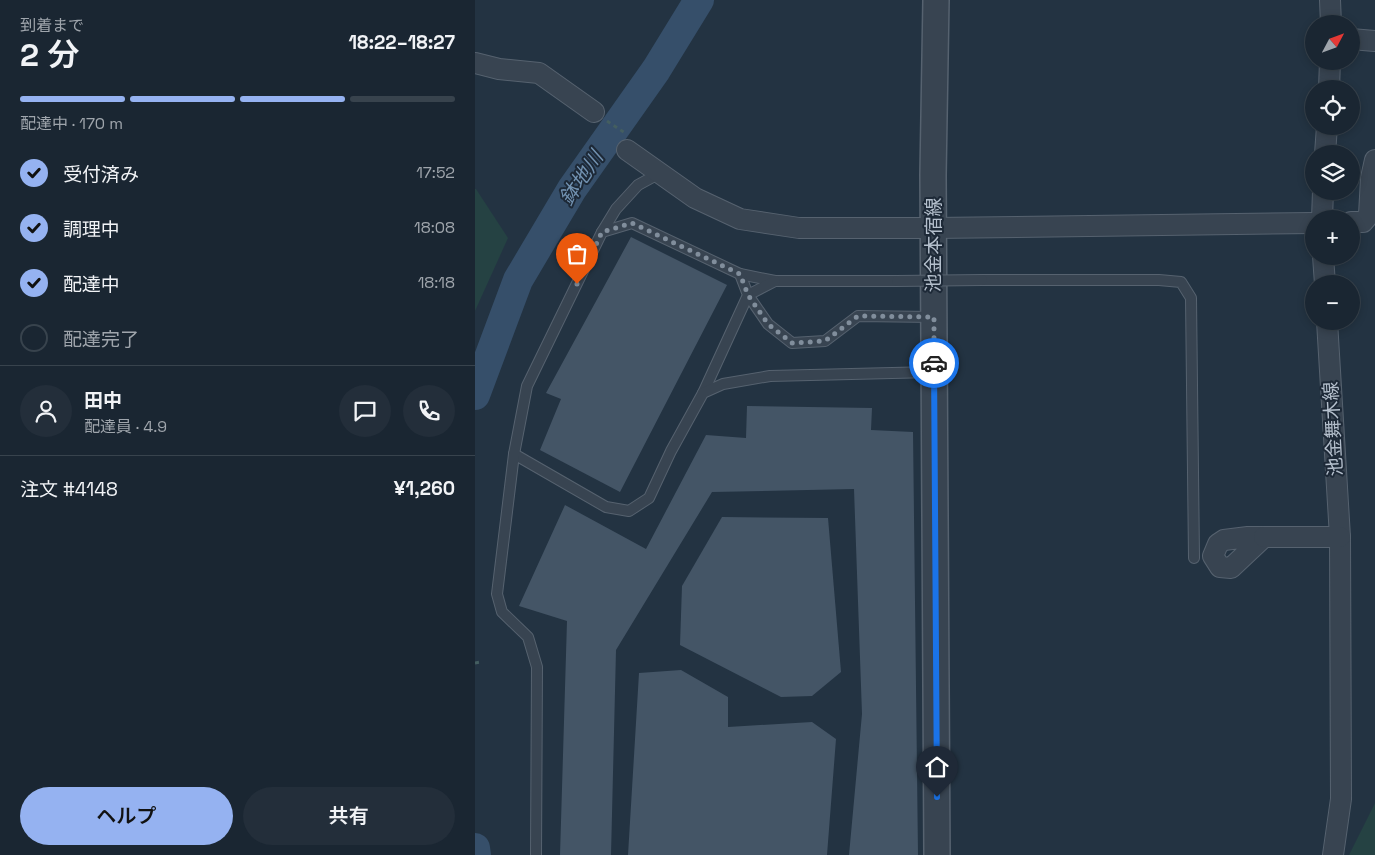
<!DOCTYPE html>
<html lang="ja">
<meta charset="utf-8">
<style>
:root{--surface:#1a2632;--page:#232e3a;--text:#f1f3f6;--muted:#9fa5ac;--line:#38434d;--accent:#95b2f1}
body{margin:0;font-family:"Space Grotesk","Noto Sans JP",sans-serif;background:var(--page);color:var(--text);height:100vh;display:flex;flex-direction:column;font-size:19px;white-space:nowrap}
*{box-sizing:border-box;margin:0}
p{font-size:16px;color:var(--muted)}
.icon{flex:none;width:28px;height:28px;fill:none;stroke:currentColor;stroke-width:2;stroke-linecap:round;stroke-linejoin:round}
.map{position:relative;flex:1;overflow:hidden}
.panel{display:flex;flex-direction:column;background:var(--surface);width:475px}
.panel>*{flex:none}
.needle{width:32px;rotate:49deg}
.buttons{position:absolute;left:830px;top:15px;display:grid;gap:10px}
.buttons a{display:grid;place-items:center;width:55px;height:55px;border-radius:50%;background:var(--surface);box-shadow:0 2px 8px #0003,0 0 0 1px var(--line);font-size:25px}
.pin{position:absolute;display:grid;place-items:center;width:42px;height:42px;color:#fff;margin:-51px -21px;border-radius:50% 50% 50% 0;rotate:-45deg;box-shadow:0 0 5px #0007}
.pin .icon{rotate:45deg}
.courier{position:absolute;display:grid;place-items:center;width:50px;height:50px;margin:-25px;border:4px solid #1a73e8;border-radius:50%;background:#fff;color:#222;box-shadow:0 1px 6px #0007}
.headline em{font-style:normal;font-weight:600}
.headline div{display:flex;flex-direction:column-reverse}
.headline{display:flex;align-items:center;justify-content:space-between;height:85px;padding:0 20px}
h1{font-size:32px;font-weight:600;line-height:38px}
.bar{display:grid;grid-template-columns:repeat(4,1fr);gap:8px 5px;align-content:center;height:60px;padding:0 20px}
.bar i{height:6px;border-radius:4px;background:var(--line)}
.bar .selected{background:var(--accent)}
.bar p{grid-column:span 4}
.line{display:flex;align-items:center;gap:12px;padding:0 20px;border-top:1px solid var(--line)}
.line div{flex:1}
.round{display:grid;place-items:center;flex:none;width:52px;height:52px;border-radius:26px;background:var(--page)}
ol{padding:0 20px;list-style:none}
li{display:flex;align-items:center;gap:15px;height:55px}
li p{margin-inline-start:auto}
li .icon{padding:5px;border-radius:50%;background:var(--accent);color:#111;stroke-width:4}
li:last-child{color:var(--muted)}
li i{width:28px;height:28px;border:2px solid var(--line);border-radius:50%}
.cta{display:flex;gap:10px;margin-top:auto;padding:10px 20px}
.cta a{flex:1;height:58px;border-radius:30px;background:var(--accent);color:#111;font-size:20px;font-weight:600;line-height:58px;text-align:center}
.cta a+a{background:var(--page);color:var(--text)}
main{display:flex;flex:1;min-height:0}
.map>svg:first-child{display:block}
.green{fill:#254243}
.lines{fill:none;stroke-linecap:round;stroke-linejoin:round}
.river{stroke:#364f6a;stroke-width:30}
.building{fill:#456}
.service-casing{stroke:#56626f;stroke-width:12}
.minor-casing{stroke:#56626f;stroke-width:22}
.tertiary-casing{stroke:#56626f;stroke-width:28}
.path{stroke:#445e60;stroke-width:3;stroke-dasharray:4 4;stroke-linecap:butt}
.service{stroke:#384451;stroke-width:10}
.minor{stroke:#384451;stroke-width:20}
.tertiary{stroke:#384451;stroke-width:25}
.service-bridge-casing{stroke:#56626f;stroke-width:12;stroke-linecap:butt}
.service-bridge{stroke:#384451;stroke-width:10}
.done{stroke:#818e9c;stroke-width:5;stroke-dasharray:0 9}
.route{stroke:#1a73e8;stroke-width:6}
.labels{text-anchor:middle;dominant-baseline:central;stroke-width:4;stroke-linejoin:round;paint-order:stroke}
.street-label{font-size:19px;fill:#b4bfcc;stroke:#1d2937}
.water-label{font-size:20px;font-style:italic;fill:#7292b1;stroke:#1d2937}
</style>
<main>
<section class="panel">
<div class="headline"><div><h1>2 分</h1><p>到着まで</p></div><em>18:22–18:27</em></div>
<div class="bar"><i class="selected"></i><i class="selected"></i><i class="selected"></i><i></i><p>配達中 · 170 m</p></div>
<ol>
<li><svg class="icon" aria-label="check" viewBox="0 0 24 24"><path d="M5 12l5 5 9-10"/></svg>受付済み<p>17:52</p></li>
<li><svg class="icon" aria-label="check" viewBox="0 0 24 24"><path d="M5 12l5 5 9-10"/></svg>調理中<p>18:08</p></li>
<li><svg class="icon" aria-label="check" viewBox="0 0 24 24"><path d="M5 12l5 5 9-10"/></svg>配達中<p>18:18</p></li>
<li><i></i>配達完了</li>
</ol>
<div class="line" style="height:90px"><a class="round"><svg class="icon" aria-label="person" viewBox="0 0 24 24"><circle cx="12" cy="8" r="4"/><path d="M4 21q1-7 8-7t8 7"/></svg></a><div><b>田中</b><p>配達員 · 4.9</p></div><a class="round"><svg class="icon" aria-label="chat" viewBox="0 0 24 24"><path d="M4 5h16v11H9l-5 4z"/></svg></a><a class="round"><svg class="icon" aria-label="phone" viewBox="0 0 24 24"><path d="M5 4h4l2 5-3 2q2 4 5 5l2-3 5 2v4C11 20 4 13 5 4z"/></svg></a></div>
<div class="line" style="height:65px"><div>注文 #4148</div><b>¥1,260</b></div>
<div class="cta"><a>ヘルプ</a><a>共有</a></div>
</section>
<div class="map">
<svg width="900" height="855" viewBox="0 0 900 855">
<rect width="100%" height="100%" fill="#233342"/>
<g class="green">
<path d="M 1,189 L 33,238 L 0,311 L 0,189 Z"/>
<path d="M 900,803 L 900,855 L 874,855 Z"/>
</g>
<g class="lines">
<g class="river">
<path d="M 0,395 L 43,280 L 97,189 L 181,70 L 224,0"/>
<path d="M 0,848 L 1,855"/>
</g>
</g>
<g class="building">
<path d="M 156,237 L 252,285 L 145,492 L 65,450 L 86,399 L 71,393 Z"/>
<path d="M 272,406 L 397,408 L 396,430 L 438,432 L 443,855 L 374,855 L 387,714 L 379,489 L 237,492 L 141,650 L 136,855 L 85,855 L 92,621 L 44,606 L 90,505 L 171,549 L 231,435 L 271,438 Z"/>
<path d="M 247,517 L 353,518 L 366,672 L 337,696 L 306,697 L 205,645 L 207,586 Z"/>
<path d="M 206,670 L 253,697 L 253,727 L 337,722 L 361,739 L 352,855 L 153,855 L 164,673 Z"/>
</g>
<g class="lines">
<defs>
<g id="service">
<path d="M 127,232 L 157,223 L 265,274 L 300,281 L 422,281"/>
<path d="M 507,280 L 684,280 L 706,282 L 716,298 L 719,558"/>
<path d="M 300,281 L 273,295 L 293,324 L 317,343 L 350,341 L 383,316 L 458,317"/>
<path d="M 228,393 L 273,295 L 265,274"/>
<path d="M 39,454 L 131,507 L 154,511 L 174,498 L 196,451 L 228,393 L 248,384 L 295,376 L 458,372"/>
<path d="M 61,855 L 62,667 L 53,637 L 27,612 L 22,594 L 39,454 L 52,386 L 127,232 L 141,209 L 163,185 L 185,173"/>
</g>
<g id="minor">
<path d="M 855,0 L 856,24"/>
<path d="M 876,39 L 900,41"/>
<path d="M 0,63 L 24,69 L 64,73 L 119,112"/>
<path d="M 854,89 L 855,61"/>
<path d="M 152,150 L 220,198 L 265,219 L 324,228 L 458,228 L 839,223"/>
<path d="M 850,154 L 852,126"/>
<path d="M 847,219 L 848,191"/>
<path d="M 876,222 L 888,222 L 894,215 L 896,178 L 900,160"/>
<path d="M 848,256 L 850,284"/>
<path d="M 852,321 L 865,537 L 866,799 L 858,855"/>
<path d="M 773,537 L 789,537 L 756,568 L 745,567 L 738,556 L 743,544 L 749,540 Z"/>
<path d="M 789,537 L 865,537"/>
</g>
<path id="tertiary" d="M 461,0 L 458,175 L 462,855"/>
</defs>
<use href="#service" class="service-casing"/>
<use href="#minor" class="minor-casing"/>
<use href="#tertiary" class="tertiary-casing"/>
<g class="path">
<path d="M 132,121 L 150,133"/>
<path d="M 0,663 L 6,662"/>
</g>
<use href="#service" class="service"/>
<use href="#minor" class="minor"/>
<use href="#tertiary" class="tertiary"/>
<defs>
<path id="service-bridge" d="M 422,281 L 507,280"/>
</defs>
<use href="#service-bridge" class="service-bridge-casing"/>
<use href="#service-bridge" class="service-bridge"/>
</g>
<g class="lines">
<path class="done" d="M 102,284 L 127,232 L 157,223 L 265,274 L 273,295 L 293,324 L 317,343 L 350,341 L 383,316 L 459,317 L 459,363"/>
<path class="route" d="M 459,363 L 462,797"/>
</g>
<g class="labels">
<g class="street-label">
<text transform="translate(458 245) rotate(-90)">池金本宿線</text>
<text transform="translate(858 429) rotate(-93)">池金舞木線</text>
</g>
<g class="water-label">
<text transform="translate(106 178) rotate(-56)">鉢地川</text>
</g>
</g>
</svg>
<div class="buttons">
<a><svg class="needle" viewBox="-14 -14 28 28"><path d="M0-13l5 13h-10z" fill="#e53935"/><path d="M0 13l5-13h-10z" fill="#9fa5ac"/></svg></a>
<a><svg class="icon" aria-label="locate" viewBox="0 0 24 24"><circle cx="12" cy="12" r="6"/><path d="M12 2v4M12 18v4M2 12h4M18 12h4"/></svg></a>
<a><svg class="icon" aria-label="layers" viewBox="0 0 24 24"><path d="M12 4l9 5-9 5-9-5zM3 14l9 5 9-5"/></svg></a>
<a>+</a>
<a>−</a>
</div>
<div class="pin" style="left:102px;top:284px;background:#ea580c"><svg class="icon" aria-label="bag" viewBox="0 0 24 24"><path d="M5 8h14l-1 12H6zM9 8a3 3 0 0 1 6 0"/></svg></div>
<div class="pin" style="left:462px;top:797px;background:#1f2937"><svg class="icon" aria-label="home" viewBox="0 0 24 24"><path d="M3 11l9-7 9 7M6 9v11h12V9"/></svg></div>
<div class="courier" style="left:459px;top:363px"><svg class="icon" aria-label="car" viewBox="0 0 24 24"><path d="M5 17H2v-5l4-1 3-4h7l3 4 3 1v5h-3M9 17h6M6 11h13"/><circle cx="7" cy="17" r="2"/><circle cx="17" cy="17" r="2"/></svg></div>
</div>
</main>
